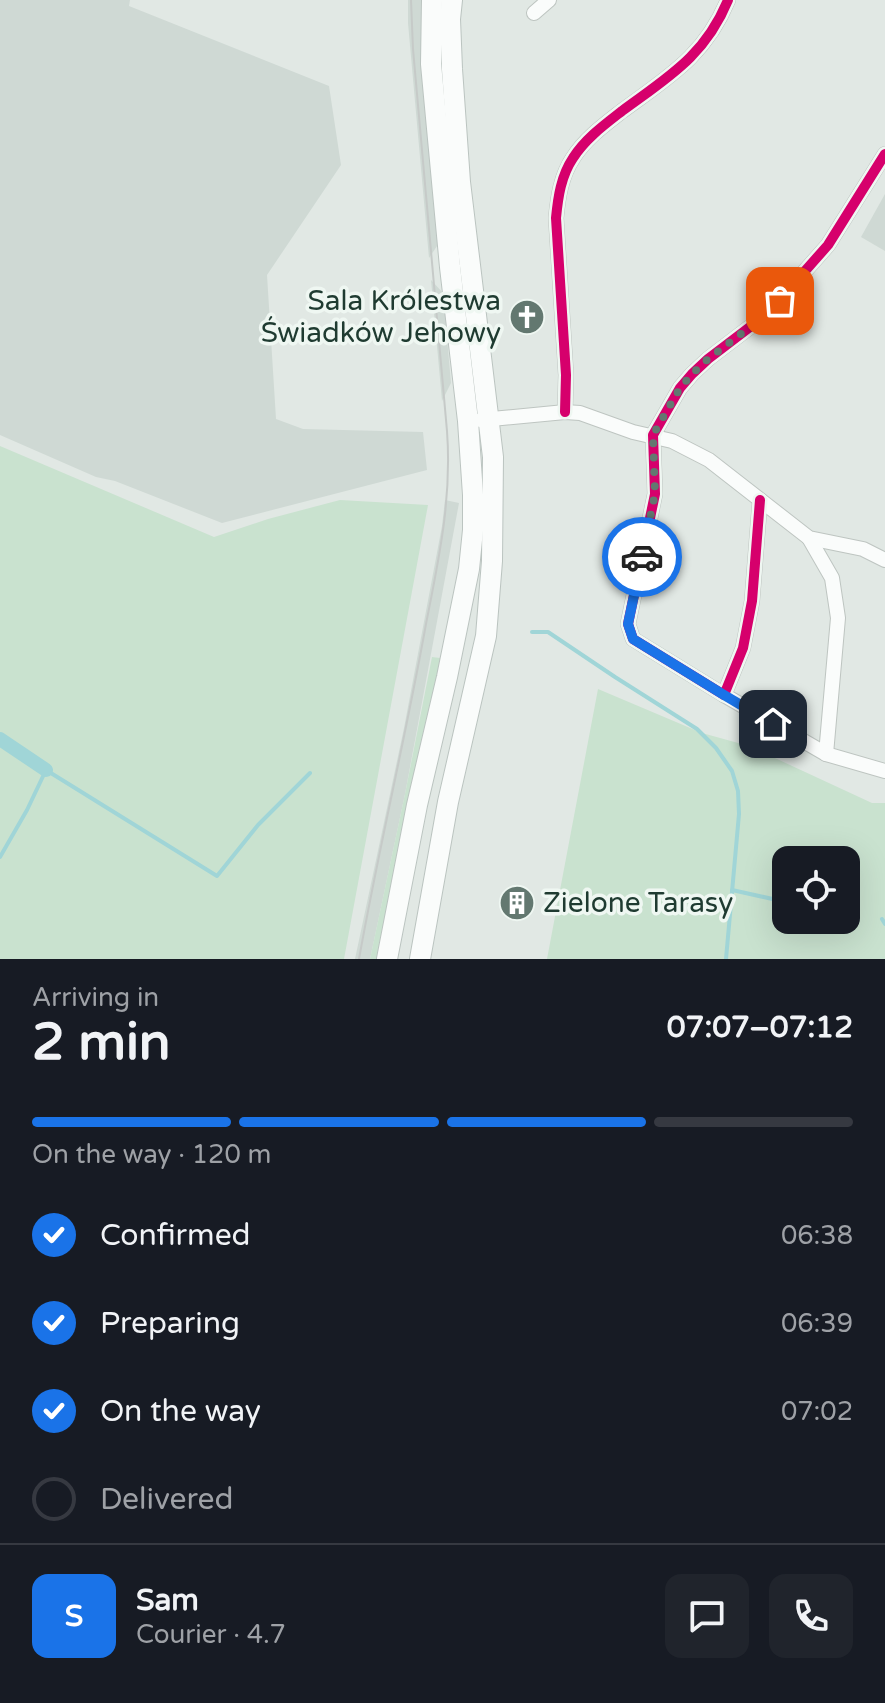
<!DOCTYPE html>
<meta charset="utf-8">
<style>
:root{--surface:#171b24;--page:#20242c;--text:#f1f3f6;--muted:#9ea1a6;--line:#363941;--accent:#1a73e8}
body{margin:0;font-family:"Varela Round",sans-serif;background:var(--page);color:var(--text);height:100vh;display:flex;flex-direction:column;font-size:30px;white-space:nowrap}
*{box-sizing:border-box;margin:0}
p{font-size:26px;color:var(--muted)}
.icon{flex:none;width:44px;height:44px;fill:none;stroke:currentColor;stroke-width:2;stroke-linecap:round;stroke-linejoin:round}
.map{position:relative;height:959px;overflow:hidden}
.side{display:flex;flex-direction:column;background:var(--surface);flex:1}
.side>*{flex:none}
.buttons{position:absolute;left:772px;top:846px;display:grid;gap:16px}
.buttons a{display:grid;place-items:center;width:88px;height:88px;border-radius:16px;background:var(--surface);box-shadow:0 8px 32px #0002;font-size:40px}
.pin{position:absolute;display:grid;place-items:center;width:68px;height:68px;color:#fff;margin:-34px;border-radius:16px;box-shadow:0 4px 12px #0006}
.courier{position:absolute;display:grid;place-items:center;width:80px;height:80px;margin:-40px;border:6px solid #1a73e8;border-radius:50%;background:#fff;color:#222;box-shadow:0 2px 10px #0007}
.headline em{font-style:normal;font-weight:700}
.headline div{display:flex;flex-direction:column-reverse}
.headline{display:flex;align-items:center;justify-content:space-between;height:136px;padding:0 32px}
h1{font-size:52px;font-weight:700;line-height:60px}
.bar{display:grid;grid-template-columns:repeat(4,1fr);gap:12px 8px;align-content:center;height:96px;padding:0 32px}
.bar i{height:10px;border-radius:6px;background:var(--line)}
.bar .active{background:var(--accent)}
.bar p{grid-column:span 4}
.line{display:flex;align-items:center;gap:20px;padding:0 32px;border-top:2px solid var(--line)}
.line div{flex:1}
.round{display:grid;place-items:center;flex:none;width:84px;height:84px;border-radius:16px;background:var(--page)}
ol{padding:0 32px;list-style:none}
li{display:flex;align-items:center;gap:24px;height:88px}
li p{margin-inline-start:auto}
li .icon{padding:8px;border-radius:50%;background:var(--accent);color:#fff;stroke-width:4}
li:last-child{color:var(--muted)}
li i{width:44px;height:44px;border:4px solid var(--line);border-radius:50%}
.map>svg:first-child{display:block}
.built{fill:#cfd9d4}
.green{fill:#c9e2cf;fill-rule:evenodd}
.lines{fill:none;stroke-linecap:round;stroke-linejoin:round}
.stream{stroke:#a0d5d7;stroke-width:4}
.canal{stroke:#a0d5d7;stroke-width:14}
.minor-casing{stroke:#bec5c1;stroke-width:16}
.secondary-casing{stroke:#bbc4c0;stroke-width:22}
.minor{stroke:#fafcfb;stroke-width:14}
.secondary{stroke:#fafcfb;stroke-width:20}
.tram{stroke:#c6cac8;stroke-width:2}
.cycleway-casing{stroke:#eff7f2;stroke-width:15}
.cycleway{stroke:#d6006c;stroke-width:10}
.done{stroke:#637870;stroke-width:8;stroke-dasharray:0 14.4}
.route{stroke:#1a73e8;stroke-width:10}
.labels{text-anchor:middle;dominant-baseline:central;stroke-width:7;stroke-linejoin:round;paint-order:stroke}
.poi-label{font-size:28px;fill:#1f3b31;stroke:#eff7f2;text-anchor:end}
</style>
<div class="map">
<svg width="885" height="959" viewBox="0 0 885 959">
<rect width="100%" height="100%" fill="#e1e8e4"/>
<g class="built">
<path d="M 0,0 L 130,0 L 129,6 L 329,86 L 341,165 L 267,275 L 276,419 L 303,429 L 423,432 L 427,470 L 222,523 L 115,481 L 96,477 L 0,435 Z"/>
<path d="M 408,0 L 421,0 L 421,41 L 439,243 L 429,258 L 408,23 Z"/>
<path d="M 885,194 L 885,251 L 861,237 Z"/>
<path d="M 431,280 L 443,293 L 451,383 L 442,401 Z"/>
<path d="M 445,500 L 459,503 L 405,794 L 370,959 L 355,959 L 404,728 L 442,526 Z"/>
</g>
<g class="green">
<path d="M 0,446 L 214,537 L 268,519 L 340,500 L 428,505 L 344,959 L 0,959 Z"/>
<path d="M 432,657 L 440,658 L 439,670 L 405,817 L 377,959 L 370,959 L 405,794 Z"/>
<path d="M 598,689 L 702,733 L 749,746 L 872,803 L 885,803 L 885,959 L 547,959 ZM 786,860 L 846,860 L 846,920 L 786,920 Z"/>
</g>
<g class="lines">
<g class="stream">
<path d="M 532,632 L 548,632 L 615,677 L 697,729 L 716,748 L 732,771 L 738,791 L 739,814 L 726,959"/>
<path d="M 0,857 L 27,810 L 46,770 L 217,876 L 258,825 L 310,773"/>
<path d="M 732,890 L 786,902"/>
<path d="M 882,919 L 885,924"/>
</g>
<path class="canal" d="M 0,739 L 46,770"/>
<defs>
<g id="minor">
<path d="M 534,13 L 549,0"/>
<path d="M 565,412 L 566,375 L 556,218 C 558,197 561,176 573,158 C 585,139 604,125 622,111 C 668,77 705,56 728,0"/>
<path d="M 481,420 L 565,412 L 580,413 L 633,432 L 672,441 L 709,460 L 809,538 L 863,549 L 885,560"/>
<path d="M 653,435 L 655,494 L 628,624 L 633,639 L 724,695 L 743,648 L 752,601 L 760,500"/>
<path d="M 653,435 L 680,388 L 692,374 L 708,359 L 767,314 L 828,245 L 885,154"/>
<path d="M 724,695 L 826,754 L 838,618 L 832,578 L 809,538"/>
<path d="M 826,754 L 885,771"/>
</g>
<g id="secondary">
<path d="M 387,959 L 417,805 L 447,677 L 469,569 L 473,530 L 473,495 L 468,421 L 450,267 L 431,64 L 432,0"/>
<path d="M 420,959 L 448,802 L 486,636 L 492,561 L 493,457 L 460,182 L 452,69 L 450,19 L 452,0"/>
</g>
</defs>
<use href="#minor" class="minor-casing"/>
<use href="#secondary" class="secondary-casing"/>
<use href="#minor" class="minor"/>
<use href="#secondary" class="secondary"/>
<path class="tram" d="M 359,959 C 379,847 406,736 426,624 C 439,558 452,499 447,431 L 413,49 L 411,0"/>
<defs>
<g id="cycleway">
<path d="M 565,412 L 566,375 L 556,218 C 558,197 561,176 573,158 C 585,139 604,125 622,111 C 668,77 705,56 728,0"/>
<path d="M 760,500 L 752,601 L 743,648 L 724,695 L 633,639 L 628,624 L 655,494 L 653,435 L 680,388 L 692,374 L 708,359 L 767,314 L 828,245 L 885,154"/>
</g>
</defs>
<use href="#cycleway" class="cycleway-casing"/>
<use href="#cycleway" class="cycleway"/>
</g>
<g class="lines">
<path class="done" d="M 642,557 L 655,494 L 653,435 L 680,388 L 692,374 L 708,359 L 767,314 L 780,301"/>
<path class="route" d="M 642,557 L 628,624 L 633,639 L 724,695 L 773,724"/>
</g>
<defs>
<symbol id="church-disc" viewBox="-11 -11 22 22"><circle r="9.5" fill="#637870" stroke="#eff7f2"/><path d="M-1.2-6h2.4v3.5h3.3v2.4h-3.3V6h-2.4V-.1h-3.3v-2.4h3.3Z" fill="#fff"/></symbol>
<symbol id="building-disc" viewBox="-11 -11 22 22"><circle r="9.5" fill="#637870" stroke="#eff7f2"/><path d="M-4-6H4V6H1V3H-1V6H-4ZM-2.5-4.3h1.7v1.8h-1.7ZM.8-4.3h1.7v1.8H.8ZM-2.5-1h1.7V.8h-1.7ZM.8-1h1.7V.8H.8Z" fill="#fff"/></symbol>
</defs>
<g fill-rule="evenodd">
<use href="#church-disc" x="507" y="297" width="40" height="40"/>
<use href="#building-disc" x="497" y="883" width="40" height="40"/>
</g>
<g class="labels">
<g class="poi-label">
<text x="501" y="301">Sala Królestwa<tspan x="501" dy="32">Świadków Jehowy</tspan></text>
<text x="543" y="903" text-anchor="start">Zielone Tarasy</text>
</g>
</g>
</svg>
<div class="buttons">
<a><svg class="icon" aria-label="locate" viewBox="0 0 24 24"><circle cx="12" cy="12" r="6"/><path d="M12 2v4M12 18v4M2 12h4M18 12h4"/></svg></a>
</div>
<div class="pin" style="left:780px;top:301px;background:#ea580c"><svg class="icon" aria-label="bag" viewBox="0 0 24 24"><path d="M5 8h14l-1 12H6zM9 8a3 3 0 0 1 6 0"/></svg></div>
<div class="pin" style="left:773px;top:724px;background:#1f2937"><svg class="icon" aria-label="home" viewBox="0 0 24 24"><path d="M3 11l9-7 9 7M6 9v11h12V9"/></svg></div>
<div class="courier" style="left:642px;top:557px"><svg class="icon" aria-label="car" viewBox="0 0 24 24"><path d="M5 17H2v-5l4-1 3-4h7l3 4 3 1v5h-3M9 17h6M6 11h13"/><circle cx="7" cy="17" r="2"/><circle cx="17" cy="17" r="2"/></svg></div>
</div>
<section class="side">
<div class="headline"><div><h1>2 min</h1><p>Arriving in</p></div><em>07:07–07:12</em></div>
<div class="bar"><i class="active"></i><i class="active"></i><i class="active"></i><i></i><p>On the way · 120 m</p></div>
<ol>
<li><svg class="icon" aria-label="check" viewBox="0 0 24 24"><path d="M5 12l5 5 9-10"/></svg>Confirmed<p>06:38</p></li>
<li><svg class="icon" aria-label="check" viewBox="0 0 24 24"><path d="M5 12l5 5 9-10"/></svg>Preparing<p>06:39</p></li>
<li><svg class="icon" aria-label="check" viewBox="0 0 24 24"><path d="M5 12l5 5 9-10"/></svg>On the way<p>07:02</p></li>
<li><i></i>Delivered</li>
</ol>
<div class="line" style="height:144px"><b class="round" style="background:var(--accent);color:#fff">S</b><div><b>Sam</b><p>Courier · 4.7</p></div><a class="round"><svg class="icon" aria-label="chat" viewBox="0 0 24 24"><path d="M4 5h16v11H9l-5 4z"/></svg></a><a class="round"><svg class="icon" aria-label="phone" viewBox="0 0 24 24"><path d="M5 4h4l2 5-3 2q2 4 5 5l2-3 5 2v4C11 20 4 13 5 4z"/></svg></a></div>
</section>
